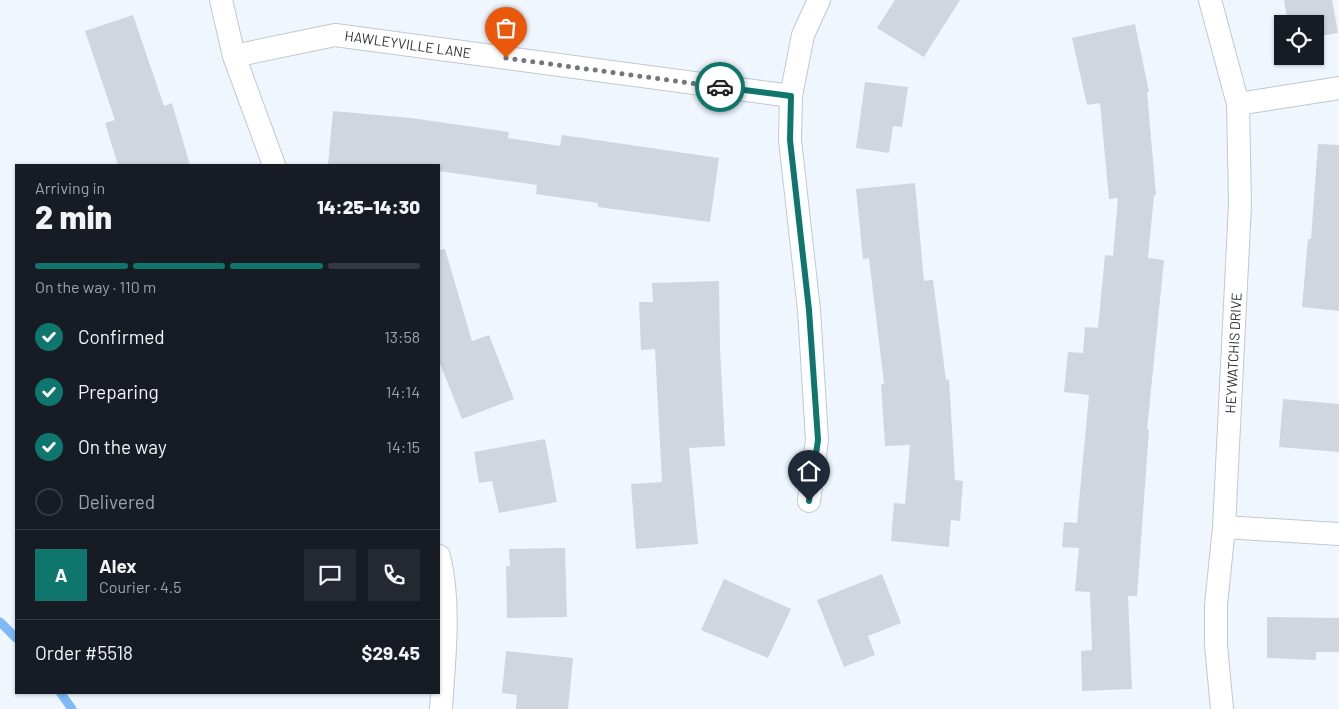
<!DOCTYPE html>
<meta charset="utf-8">
<style>
:root{--surface:#171b24;--page:#242831;--text:#f1f3f6;--muted:#9ea1a6;--line:#363941;--accent:#0f766e}
body{margin:0;font-family:Barlow,sans-serif;background:var(--page);color:var(--text);height:100vh;display:flex;flex-direction:column;font-size:19px;white-space:nowrap}
*{box-sizing:border-box;margin:0}
p{font-size:16px;color:var(--muted)}
.icon{flex:none;width:28px;height:28px;fill:none;stroke:currentColor;stroke-width:2;stroke-linecap:round;stroke-linejoin:round}
.map{position:relative;flex:1;overflow:hidden}
.drawer{position:absolute;left:15px;top:164px;width:425px;height:530px;display:flex;flex-direction:column;background:var(--surface);border-radius:0px;box-shadow:0 1px 4px #0004}
.drawer>*{flex:none}
.tools{position:absolute;left:1274px;top:15px;display:grid;gap:10px}
.tools a{display:grid;place-items:center;width:50px;height:50px;border-radius:0px;background:var(--surface);box-shadow:0 1px 4px #0004;font-size:25px}
.pin{position:absolute;display:grid;place-items:center;width:42px;height:42px;color:#fff;margin:-51px -21px;border-radius:50% 50% 50% 0;rotate:-45deg;box-shadow:0 0 5px #0007}
.pin .icon{rotate:45deg}
.courier{position:absolute;display:grid;place-items:center;width:50px;height:50px;margin:-25px;border:4px solid #0f766e;border-radius:50%;background:#fff;color:#222;box-shadow:0 1px 6px #0007}
.overview em{font-style:normal;font-weight:800}
.overview div{display:flex;flex-direction:column-reverse}
.overview{display:flex;align-items:center;justify-content:space-between;height:85px;padding:0 20px}
h1{font-size:32px;font-weight:800;line-height:38px}
.bar{display:grid;grid-template-columns:repeat(4,1fr);gap:8px 5px;align-content:center;height:60px;padding:0 20px}
.bar i{height:6px;border-radius:4px;background:var(--line)}
.bar .selected{background:var(--accent)}
.bar p{grid-column:span 4}
.line{display:flex;align-items:center;gap:12px;padding:0 20px;border-top:1px solid var(--line)}
.line div{flex:1}
.round{display:grid;place-items:center;flex:none;width:52px;height:52px;border-radius:0px;background:var(--page)}
ol{padding:0 20px;list-style:none}
li{display:flex;align-items:center;gap:15px;height:55px}
li p{margin-inline-start:auto}
li .icon{padding:5px;border-radius:50%;background:var(--accent);color:#fff;stroke-width:4}
li:last-child{color:var(--muted)}
li i{width:28px;height:28px;border:2px solid var(--line);border-radius:50%}
.map>svg:first-child{display:block}
.lines{fill:none;stroke-linecap:round;stroke-linejoin:round}
.stream{stroke:#7fb9f7;stroke-width:9}
.building{fill:#cfd6de}
.street-casing{stroke:#c1c8d0;stroke-width:24}
.street{stroke:#fff;stroke-width:22}
.done{stroke:#73777c;stroke-width:5;stroke-dasharray:0 9}
.route{stroke:#0f766e;stroke-width:6}
.labels{text-anchor:middle;dominant-baseline:central;stroke-width:4.5;stroke-linejoin:round;paint-order:stroke}
.street-label{font-size:14px;fill:#303336;stroke:#fff}
</style>
<div class="map">
<svg width="1339" height="709" viewBox="0 0 1339 709">
<rect width="100%" height="100%" fill="#eff6fe"/>
<g class="lines">
<g class="stream">
<path d="M 0,622 L 16,638"/>
<path d="M 60,692 L 72,709"/>
</g>
</g>
<g class="building">
<path d="M 895,0 L 960,0 L 924,57 L 877,28 Z"/>
<path d="M 1284,0 L 1332,0 L 1338,33 L 1315,37 L 1315,24 L 1288,24 Z"/>
<path d="M 133,15 L 164,106 L 172,103 L 190,165 L 118,165 L 105,123 L 115,120 L 85,31 Z"/>
<path d="M 1135,24 L 1149,92 L 1147,92 L 1156,195 L 1154,195 L 1148,258 L 1164,260 L 1147,430 L 1149,430 L 1137,596 L 1128,596 L 1132,689 L 1082,691 L 1081,651 L 1092,650 L 1090,592 L 1075,591 L 1079,548 L 1062,547 L 1064,522 L 1077,523 L 1089,395 L 1064,392 L 1068,352 L 1083,353 L 1085,327 L 1098,328 L 1105,255 L 1113,256 L 1118,198 L 1109,199 L 1100,103 L 1087,105 L 1072,38 Z"/>
<path d="M 865,82 L 908,87 L 902,127 L 893,126 L 889,153 L 856,148 Z"/>
<path d="M 333,111 L 411,118 L 509,132 L 508,138 L 560,146 L 562,135 L 719,158 L 710,222 L 598,207 L 598,203 L 536,194 L 537,185 L 439,171 L 439,165 L 328,165 Z"/>
<path d="M 1318,144 L 1339,145 L 1339,311 L 1302,307 L 1308,239 L 1311,239 Z"/>
<path d="M 915,183 L 924,281 L 933,280 L 946,380 L 949,379 L 955,480 L 963,481 L 960,521 L 951,520 L 949,547 L 891,541 L 894,503 L 905,504 L 910,445 L 885,446 L 881,384 L 884,384 L 869,258 L 863,259 L 856,189 Z"/>
<path d="M 445,249 L 472,341 L 489,335 L 514,399 L 462,419 L 439,361 L 439,250 Z"/>
<path d="M 719,281 L 720,348 L 725,446 L 689,448 L 698,544 L 636,549 L 631,484 L 662,482 L 655,349 L 641,350 L 639,302 L 653,302 L 652,283 Z"/>
<path d="M 1283,399 L 1339,404 L 1339,452 L 1279,447 Z"/>
<path d="M 545,439 L 557,502 L 499,513 L 492,481 L 479,483 L 474,452 Z"/>
<path d="M 565,548 L 567,617 L 507,618 L 506,566 L 510,566 L 509,549 Z"/>
<path d="M 882,574 L 901,623 L 868,636 L 875,655 L 844,667 L 817,600 Z"/>
<path d="M 724,579 L 791,609 L 768,658 L 701,630 Z"/>
<path d="M 1267,617 L 1339,618 L 1339,652 L 1316,652 L 1316,660 L 1267,658 Z"/>
<path d="M 506,651 L 573,658 L 568,709 L 516,709 L 517,695 L 502,693 Z"/>
</g>
<g class="lines">
<defs>
<g id="street">
<path d="M 221,0 L 234,56 L 274,165"/>
<path d="M 1210,0 L 1238,104 L 1240,204 L 1224,527 L 1216,605 L 1216,645 L 1222,709"/>
<path d="M 234,56 L 335,35 L 791,96"/>
<path d="M 1238,104 L 1339,88"/>
<path d="M 809,501 L 817,440 L 809,310 L 790,140 L 791,96 L 803,35 L 819,0"/>
<path d="M 1224,527 L 1339,534"/>
<path d="M 439,556 C 451,605 444,659 441,709"/>
</g>
</defs>
<use href="#street" class="street-casing"/>
<use href="#street" class="street"/>
</g>
<g class="lines">
<path class="done" d="M 506,58 L 720,87"/>
<path class="route" d="M 720,87 L 791,96 L 790,140 L 809,310 L 818,440 L 809,501"/>
</g>
<g class="labels">
<g class="street-label">
<text transform="translate(408 44) rotate(8)">HAWLEYVILLE LANE</text>
<text transform="translate(1233 353) rotate(-87)">HEYWATCHIS DRIVE</text>
</g>
</g>
</svg>
<div class="tools">
<a><svg class="icon" aria-label="locate" viewBox="0 0 24 24"><circle cx="12" cy="12" r="6"/><path d="M12 2v4M12 18v4M2 12h4M18 12h4"/></svg></a>
</div>
<div class="pin" style="left:506px;top:58px;background:#ea580c"><svg class="icon" aria-label="bag" viewBox="0 0 24 24"><path d="M5 8h14l-1 12H6zM9 8a3 3 0 0 1 6 0"/></svg></div>
<div class="pin" style="left:809px;top:501px;background:#1f2937"><svg class="icon" aria-label="home" viewBox="0 0 24 24"><path d="M3 11l9-7 9 7M6 9v11h12V9"/></svg></div>
<div class="courier" style="left:720px;top:87px"><svg class="icon" aria-label="car" viewBox="0 0 24 24"><path d="M5 17H2v-5l4-1 3-4h7l3 4 3 1v5h-3M9 17h6M6 11h13"/><circle cx="7" cy="17" r="2"/><circle cx="17" cy="17" r="2"/></svg></div>
<section class="drawer">
<div class="overview"><div><h1>2 min</h1><p>Arriving in</p></div><em>14:25–14:30</em></div>
<div class="bar"><i class="selected"></i><i class="selected"></i><i class="selected"></i><i></i><p>On the way · 110 m</p></div>
<ol>
<li><svg class="icon" aria-label="check" viewBox="0 0 24 24"><path d="M5 12l5 5 9-10"/></svg>Confirmed<p>13:58</p></li>
<li><svg class="icon" aria-label="check" viewBox="0 0 24 24"><path d="M5 12l5 5 9-10"/></svg>Preparing<p>14:14</p></li>
<li><svg class="icon" aria-label="check" viewBox="0 0 24 24"><path d="M5 12l5 5 9-10"/></svg>On the way<p>14:15</p></li>
<li><i></i>Delivered</li>
</ol>
<div class="line" style="height:90px"><b class="round" style="background:var(--accent);color:#fff">A</b><div><b>Alex</b><p>Courier · 4.5</p></div><a class="round"><svg class="icon" aria-label="chat" viewBox="0 0 24 24"><path d="M4 5h16v11H9l-5 4z"/></svg></a><a class="round"><svg class="icon" aria-label="phone" viewBox="0 0 24 24"><path d="M5 4h4l2 5-3 2q2 4 5 5l2-3 5 2v4C11 20 4 13 5 4z"/></svg></a></div>
<div class="line" style="height:65px"><div>Order #5518</div><b>$29.45</b></div>
</section>
</div>
